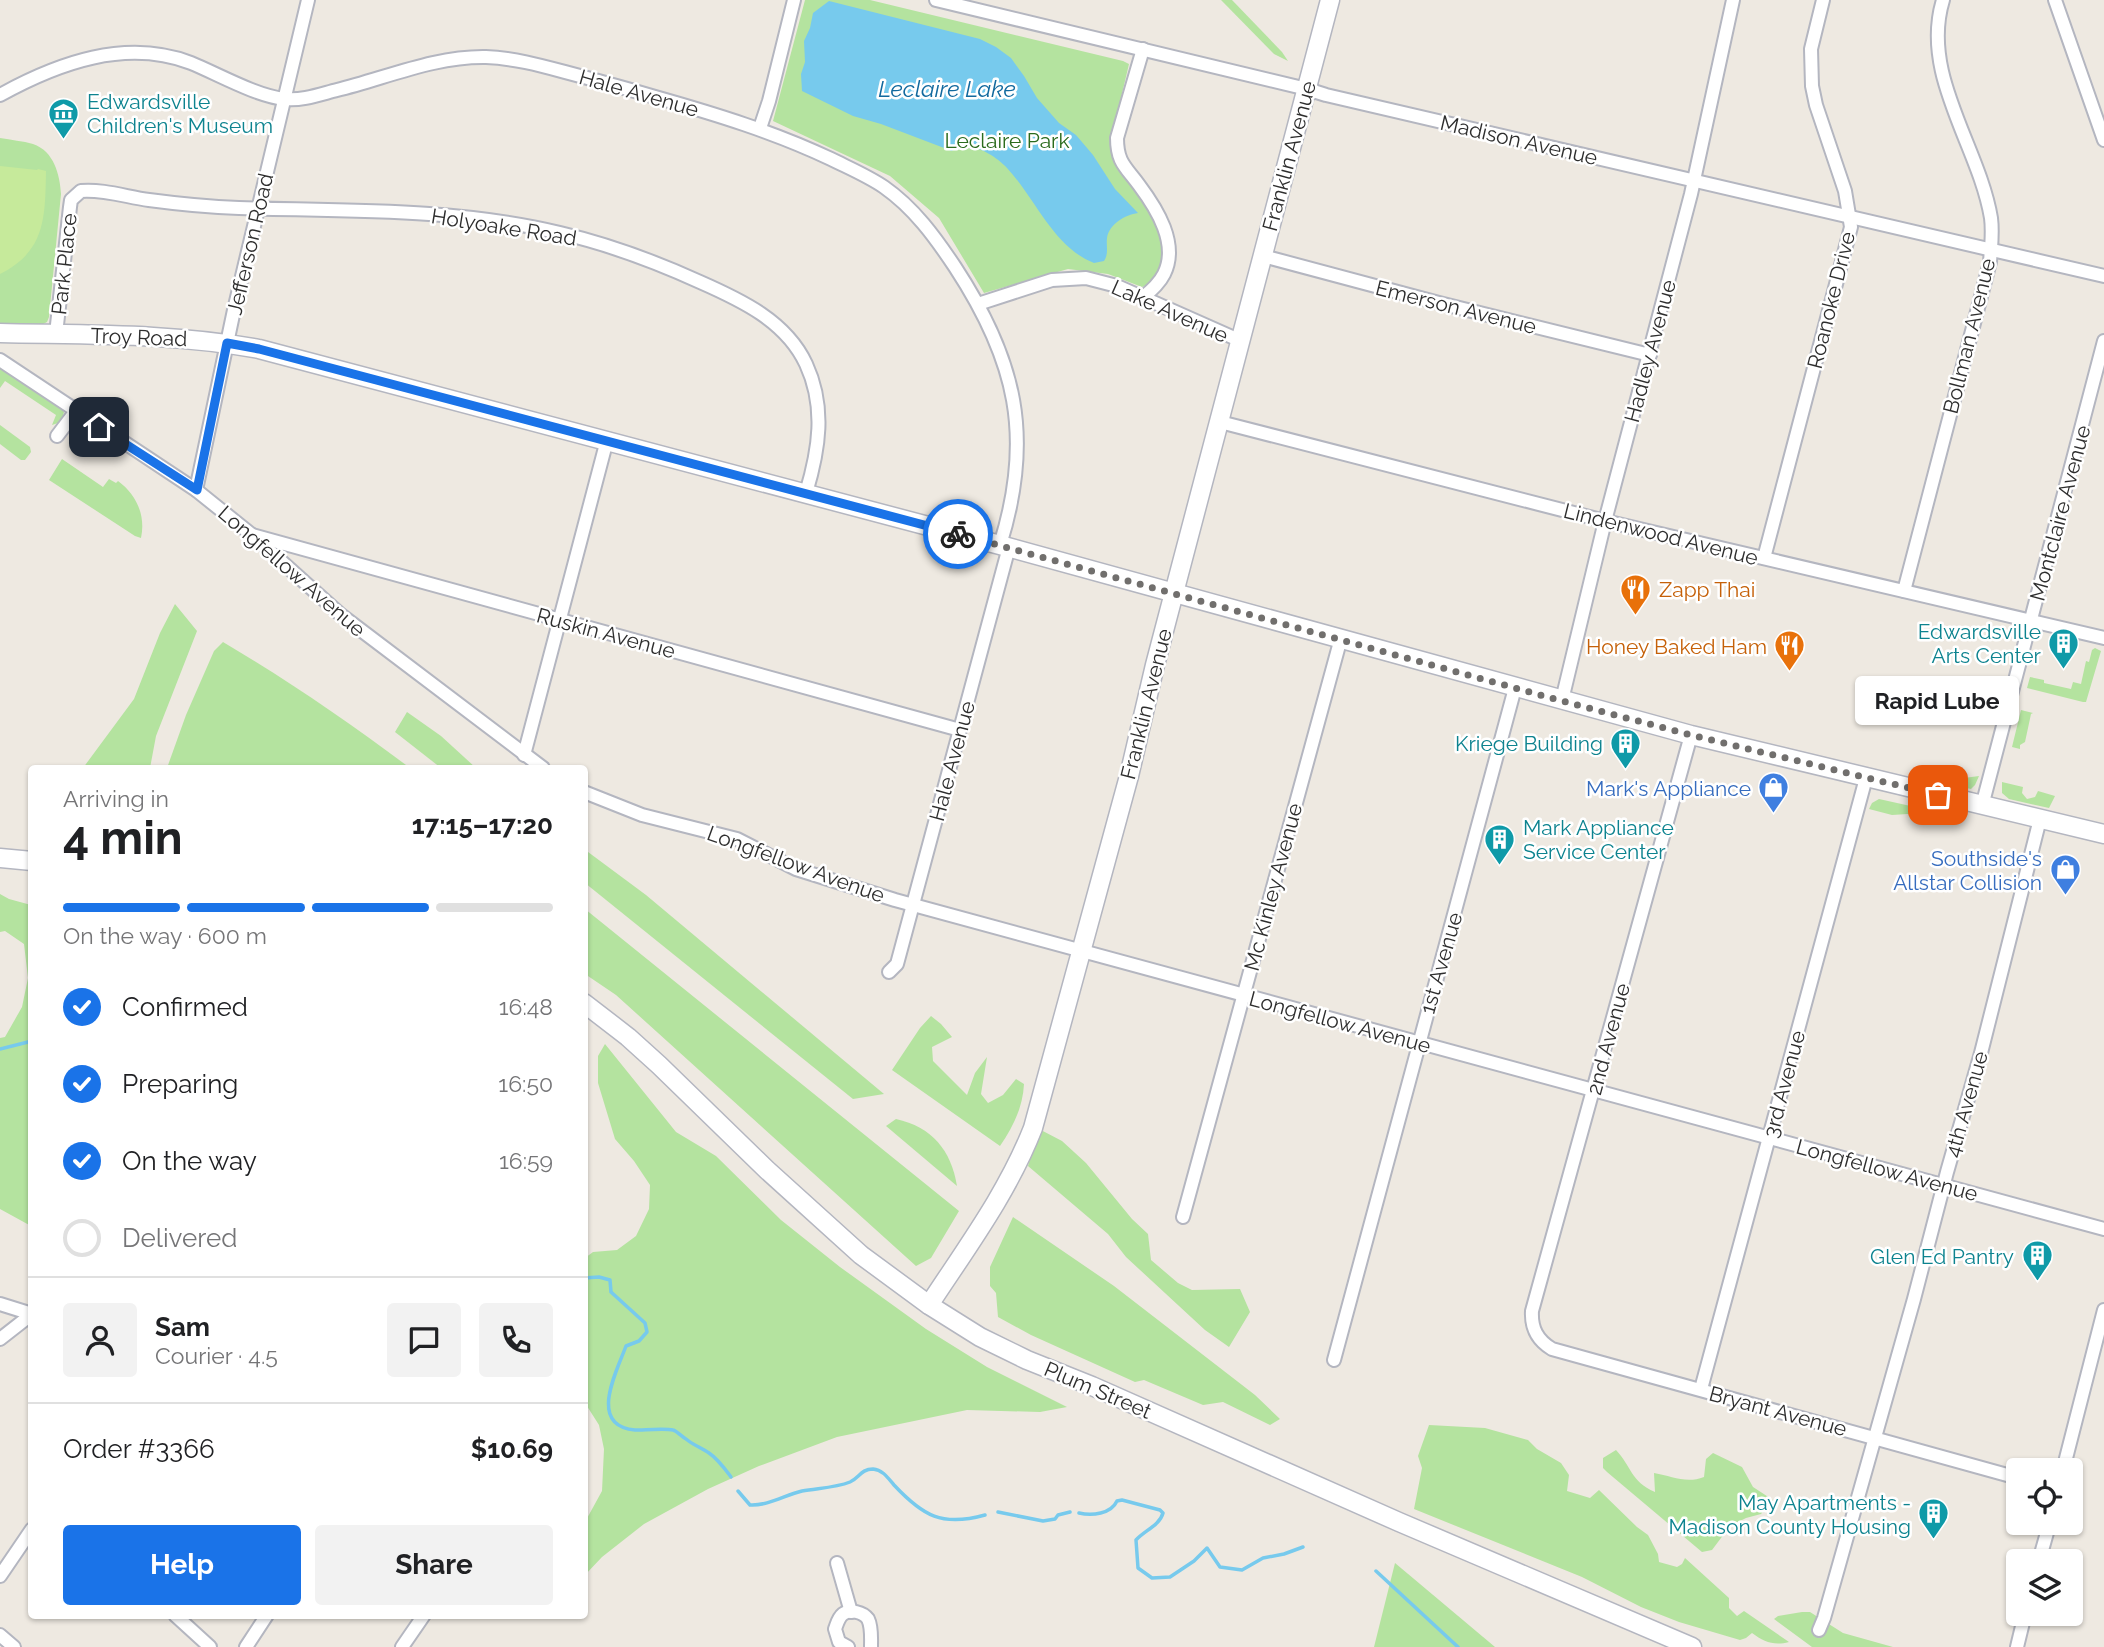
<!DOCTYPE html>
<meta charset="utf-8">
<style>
:root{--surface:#fff;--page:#f2f2f2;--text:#202124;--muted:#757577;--line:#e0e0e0;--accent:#1a73e8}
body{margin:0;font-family:Raleway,sans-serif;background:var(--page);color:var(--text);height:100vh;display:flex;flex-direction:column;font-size:26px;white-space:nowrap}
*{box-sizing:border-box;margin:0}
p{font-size:23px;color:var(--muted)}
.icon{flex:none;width:38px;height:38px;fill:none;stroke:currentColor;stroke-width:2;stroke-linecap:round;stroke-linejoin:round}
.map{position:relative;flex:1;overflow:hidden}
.drawer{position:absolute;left:28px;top:765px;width:560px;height:854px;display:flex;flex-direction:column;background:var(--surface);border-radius:7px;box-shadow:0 2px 5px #0004}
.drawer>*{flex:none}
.controls{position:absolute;left:2006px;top:1458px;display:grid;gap:14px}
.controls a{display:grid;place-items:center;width:77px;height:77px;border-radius:7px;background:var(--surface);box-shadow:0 2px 5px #0004;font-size:35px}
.pin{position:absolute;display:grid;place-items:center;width:60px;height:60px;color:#fff;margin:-30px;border-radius:14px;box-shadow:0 4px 10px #0006}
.courier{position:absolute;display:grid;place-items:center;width:70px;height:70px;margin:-35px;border:5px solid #1a73e8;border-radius:50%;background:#fff;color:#222;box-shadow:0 2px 9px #0007}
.bubble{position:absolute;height:49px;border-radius:7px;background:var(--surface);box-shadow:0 2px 5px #0004;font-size:23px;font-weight:700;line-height:49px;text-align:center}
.summary em{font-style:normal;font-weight:700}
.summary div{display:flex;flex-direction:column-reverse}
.summary{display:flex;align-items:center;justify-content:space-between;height:119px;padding:0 35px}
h1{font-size:46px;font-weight:700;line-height:52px}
.bar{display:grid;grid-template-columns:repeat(4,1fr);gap:10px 7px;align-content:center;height:84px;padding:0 35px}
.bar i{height:9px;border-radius:5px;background:var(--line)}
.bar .on{background:var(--accent)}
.bar p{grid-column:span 4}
.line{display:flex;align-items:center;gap:18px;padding:0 35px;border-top:2px solid var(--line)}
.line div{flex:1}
.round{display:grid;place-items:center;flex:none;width:74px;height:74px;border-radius:7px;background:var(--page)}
ol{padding:0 35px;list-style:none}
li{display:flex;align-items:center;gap:21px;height:77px}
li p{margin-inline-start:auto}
li .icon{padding:7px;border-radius:50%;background:var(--accent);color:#fff;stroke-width:4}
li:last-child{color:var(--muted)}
li i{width:38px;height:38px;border:4px solid var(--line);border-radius:50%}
.cta{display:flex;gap:14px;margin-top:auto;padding:14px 35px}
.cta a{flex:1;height:80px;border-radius:7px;background:var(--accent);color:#fff;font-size:28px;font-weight:700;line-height:80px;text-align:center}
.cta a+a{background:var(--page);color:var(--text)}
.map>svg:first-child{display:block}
.green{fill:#b4e39f}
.pitch{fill:#c6ea9b}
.water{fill:#77caed}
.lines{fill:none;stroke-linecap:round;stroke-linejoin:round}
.stream{stroke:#77caed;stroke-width:3.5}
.street-casing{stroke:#b4b6c0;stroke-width:16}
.secondary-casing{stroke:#b4b6c0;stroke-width:21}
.street{stroke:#fff;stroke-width:12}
.secondary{stroke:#fff;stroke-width:18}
.done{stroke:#716f6d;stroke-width:7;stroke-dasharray:0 12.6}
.route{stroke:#1a73e8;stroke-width:9}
.labels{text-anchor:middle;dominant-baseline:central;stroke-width:5;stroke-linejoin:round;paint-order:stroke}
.street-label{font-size:21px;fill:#2e2e2e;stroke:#fff}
.culture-label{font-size:21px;fill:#0d838f;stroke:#fff;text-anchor:end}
.park-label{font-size:21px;fill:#2b6b1d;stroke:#fff}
.food-label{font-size:21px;fill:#c56008;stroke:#fff;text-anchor:start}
.shop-label{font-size:21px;fill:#366cbe;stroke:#fff;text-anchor:end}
.water-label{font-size:23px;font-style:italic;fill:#11699e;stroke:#fff}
</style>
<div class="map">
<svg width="2104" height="1647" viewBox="0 0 2104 1647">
<rect width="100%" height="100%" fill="#eee9e1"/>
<g class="green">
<path d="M 805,0 L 870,0 L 1123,61 L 1129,64 L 1112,136 L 1115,159 L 1155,220 L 1165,241 L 1165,257 L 1154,282 L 1142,287 L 1108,274 L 1068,269 L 984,293 L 939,218 L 890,176 L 773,121 Z"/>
<path d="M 1221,0 L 1232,0 L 1282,52 L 1288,61 L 1274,54 Z"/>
<path d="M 0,138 C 11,140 23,141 33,144 C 54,151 60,175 61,194 L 49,317 L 47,322 L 41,325 L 0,324 Z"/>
<path d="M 0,366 L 60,406 L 64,412 L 61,422 L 52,425 L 56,415 L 5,381 L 0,388 Z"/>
<path d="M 0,425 L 30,447 L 31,452 L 25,460 L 21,460 L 0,444 Z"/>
<path d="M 62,459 L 103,487 L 109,479 L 116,483 L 118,481 C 136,494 146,515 141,538 L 135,536 L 49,480 Z"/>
<path d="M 175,604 L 197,631 L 156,736 L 150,768 L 83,768 L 134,699 L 160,633 Z"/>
<path d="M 223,642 C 287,680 350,723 410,768 L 167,768 L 186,715 L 214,651 Z"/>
<path d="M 2095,648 L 2101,651 L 2086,702 L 2083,702 L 2027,688 L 2030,677 L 2044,680 L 2044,683 L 2071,689 L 2073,682 L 2081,684 L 2086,661 L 2089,662 L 2092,650 Z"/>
<path d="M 2021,710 L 2033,713 L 2031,714 L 2025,742 L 2020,745 L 2020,749 L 2012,747 Z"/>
<path d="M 407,712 L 441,736 L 476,768 L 441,768 L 395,732 Z"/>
<path d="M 1940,772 L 1954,776 L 1953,783 L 1961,785 L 1964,778 L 1979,776 L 1975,785 L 1971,789 L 1937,782 Z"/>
<path d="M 2002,782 L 2023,787 L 2022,793 L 2027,799 L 2035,797 L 2038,791 L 2055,796 L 2049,808 L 2009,799 L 2002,793 Z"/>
<path d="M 1879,799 L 1924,809 L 1923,813 L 1892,815 L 1869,809 L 1872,803 Z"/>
<path d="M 584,849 L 646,895 L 884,1094 L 853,1099 L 585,883 Z"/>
<path d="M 0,894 L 9,899 L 31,905 L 31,1226 L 0,1209 L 0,1038 L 5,1037 L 22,1007 L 28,978 L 24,944 L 5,931 L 0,932 Z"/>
<path d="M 585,909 L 959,1211 L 931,1258 L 916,1266 L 616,995 L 585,974 Z"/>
<path d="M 931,1016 L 941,1024 L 952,1037 L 932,1047 L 933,1061 L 967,1095 L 975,1073 L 987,1057 L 981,1094 L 988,1103 L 1003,1095 L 1016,1079 L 1024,1084 C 1023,1107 1013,1127 1000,1146 L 892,1070 L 920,1028 Z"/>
<path d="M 605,1044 L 676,1132 L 716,1156 L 781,1220 L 840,1267 L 926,1329 L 987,1367 L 1067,1407 L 1040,1412 L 967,1410 L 837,1437 L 759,1466 L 708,1489 L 644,1524 L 602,1557 L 585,1575 L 585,1522 L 602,1491 L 604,1449 L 599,1425 L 585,1403 L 585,1258 L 593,1252 L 617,1250 L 636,1236 L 649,1209 L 650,1185 L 634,1161 L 615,1139 L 598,1083 L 598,1056 Z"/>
<path d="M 896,1119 C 932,1127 951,1150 957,1186 L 886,1126 Z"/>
<path d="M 1039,1129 L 1062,1141 L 1086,1163 L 1132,1219 L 1148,1234 L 1151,1260 L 1178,1283 L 1192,1290 L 1240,1289 L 1250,1312 L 1229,1347 L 1205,1330 L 1126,1257 L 1108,1234 L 1028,1166 Z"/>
<path d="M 1013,1217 L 1114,1286 L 1255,1395 L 1280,1419 L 1270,1425 L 1223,1402 L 1203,1405 L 1144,1380 L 1135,1382 L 1031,1335 L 998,1317 L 996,1293 L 990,1286 L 990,1267 Z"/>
<path d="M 1429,1425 L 1485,1428 L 1528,1440 L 1537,1449 L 1561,1463 L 1569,1475 L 1567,1491 L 1590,1498 L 1599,1490 L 1637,1527 L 1648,1535 L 1658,1554 L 1659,1562 L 1677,1567 L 1682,1564 L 1685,1558 L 1729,1598 L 1729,1608 L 1737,1616 L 1744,1611 L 1789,1642 C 1774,1646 1764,1642 1752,1633 L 1746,1638 L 1740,1640 L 1679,1622 L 1641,1607 L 1582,1577 L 1414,1509 L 1422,1468 L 1418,1456 Z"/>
<path d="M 1616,1450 C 1632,1467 1630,1481 1655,1492 L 1654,1473 C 1672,1476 1686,1484 1704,1477 L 1706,1459 L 1713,1453 L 1742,1467 L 1753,1487 L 1773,1500 L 1761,1514 L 1746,1518 L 1730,1526 L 1712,1550 L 1702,1552 L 1607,1472 L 1603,1468 L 1603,1458 Z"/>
<path d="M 1395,1563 L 1495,1647 L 1374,1647 Z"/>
<path d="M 1802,1612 L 1810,1612 L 1843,1633 L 1893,1647 L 1812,1647 L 1774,1619 L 1778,1616 Z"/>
</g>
<path class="pitch" d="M 0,166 L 37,170 L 38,169 L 46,171 C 45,217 46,251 0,274 Z"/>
<path class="water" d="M 829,1 L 980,39 L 996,47 L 1011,58 L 1024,76 L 1037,98 L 1059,123 L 1076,135 L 1093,155 L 1115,189 L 1138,213 C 1125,215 1109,224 1107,238 C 1106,247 1109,253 1104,261 L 1094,263 C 1053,247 1036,199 1007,168 C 996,156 970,140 954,148 L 952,151 L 881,124 L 853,116 L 802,91 L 801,74 L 805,62 L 804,41 L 810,28 L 813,13 Z"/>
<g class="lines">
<g class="stream">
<path d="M 0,1049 L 32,1041"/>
<path d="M 584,1278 L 599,1277 L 610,1280 L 611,1292 L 645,1323 L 647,1332 L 639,1341 L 626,1346 C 617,1371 587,1426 635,1430 C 644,1430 666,1428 673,1430 C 677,1431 682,1437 686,1439 C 693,1445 702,1448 709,1453 C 718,1459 725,1469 731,1477"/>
<path d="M 738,1491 L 750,1505 C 768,1506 785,1495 802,1491 C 818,1488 835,1488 850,1482 C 859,1478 861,1469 873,1469 C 883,1470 888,1478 894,1485 C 923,1516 942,1527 985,1515"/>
<path d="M 998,1512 L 1043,1521 L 1055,1519 L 1058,1515 L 1070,1512"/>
<path d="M 1079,1513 C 1092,1516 1111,1514 1117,1501 L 1122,1500 L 1160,1510 L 1163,1513 C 1160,1525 1144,1531 1136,1540 L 1138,1568 L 1152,1578 L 1170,1577 L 1194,1561 L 1207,1548 L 1220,1567 L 1242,1570 L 1263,1558 L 1284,1554 L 1303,1547"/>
<path d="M 1376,1571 L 1458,1647"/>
</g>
<defs>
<g id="street">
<path d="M 936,0 L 1307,89 L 1326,95 L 2104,276"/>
<path d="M 2055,0 L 2104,140"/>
<path d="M 0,95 C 58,63 126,38 191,63 C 218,74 256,96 285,99 C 302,101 321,94 337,90 C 386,78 435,56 486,57 C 513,58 539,65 565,72 C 595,80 625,88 655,97 C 715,114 774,132 831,159 C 849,168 868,176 884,187 C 914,208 935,237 955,267 C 1016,360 1034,437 1000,545"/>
<path d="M 760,128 L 769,101 L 794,0"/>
<path d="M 1263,256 L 1439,303 L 1650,355"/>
<path d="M 1142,298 C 1151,291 1159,284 1164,274 C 1179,244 1157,209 1139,185 C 1126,167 1117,163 1117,138 L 1143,49"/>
<path d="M 978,304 L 1052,280 L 1086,278 L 1117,286 L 1241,341"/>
<path d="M 56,334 L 70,207 L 71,200 L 81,191 C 103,189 127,197 149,200 C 179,204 209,207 239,208 C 346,211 456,208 560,233 C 608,244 656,262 700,282 C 741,300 786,321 806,364 C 826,407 819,450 806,493"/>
<path d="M 0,360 L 196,490 L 252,535 L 341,615 L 543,768"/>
<path d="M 1220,422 L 1605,521 L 2104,638"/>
<path d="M 57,436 L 76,411"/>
<path d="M 196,490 L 234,310 L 308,0"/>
<path d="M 252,535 L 960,730"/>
<path d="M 1764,558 L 1851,227 L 1845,191 L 1816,105 L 1812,86 L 1811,49 L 1823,0"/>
<path d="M 1904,591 L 1990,262 C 1991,247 1993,233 1991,218 C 1979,146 1920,75 1943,0"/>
<path d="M 1562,700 L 1605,521 L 1691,194 L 1733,0"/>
<path d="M 1691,735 L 1532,1311 C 1531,1328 1537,1340 1552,1349 L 2018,1478"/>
<path d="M 524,755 L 607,440"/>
<path d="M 584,792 L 642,815 L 737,839 L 796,869 L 895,900 L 2104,1229"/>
<path d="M 1982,806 L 2104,341"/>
<path d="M 889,972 L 897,964 L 1009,547"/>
<path d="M 1183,1217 L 1341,638"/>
<path d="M 0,1304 L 32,1314"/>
<path d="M 0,1339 L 32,1314"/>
<path d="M 1334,1360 L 1515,688"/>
<path d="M 1701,1389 L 1866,778"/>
<path d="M 2063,1470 L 2104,1310"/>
<path d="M 2039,1561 L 2050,1522"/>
<path d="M 837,1563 L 851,1612"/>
<path d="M 0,1576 L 32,1529"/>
<path d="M 175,1615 L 210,1647"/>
<path d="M 1819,1630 L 1824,1618 L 1914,1299 L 1947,1172 L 1981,1053 L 2040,819"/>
<path d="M 0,1635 L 14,1647"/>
<path d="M 246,1647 L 267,1615"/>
<path d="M 402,1647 L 424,1615"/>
<path d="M 848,1647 L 839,1642 L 835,1629 C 837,1624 838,1618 843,1614 C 850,1609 863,1612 868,1619 C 872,1627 871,1638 871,1647"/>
<path d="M 2017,1647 L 2025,1614"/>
</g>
<g id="secondary">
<path d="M 0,333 C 87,335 173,333 259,349 L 1000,545 L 1691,735 L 2104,834"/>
<path d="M 0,858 L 32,861"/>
<path d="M 584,1003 L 628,1037 L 659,1065 L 767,1170 L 861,1255 L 929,1305 L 980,1337 L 1027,1360 L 1092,1386 L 1399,1522 L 1692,1647"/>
<path d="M 929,1305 C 967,1247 1008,1192 1033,1128 L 1129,776 L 1155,665 L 1330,0"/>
</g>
</defs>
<use href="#street" class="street-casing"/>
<use href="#secondary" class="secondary-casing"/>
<use href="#street" class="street"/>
<use href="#secondary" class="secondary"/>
</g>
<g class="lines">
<path class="done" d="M 958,534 L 1562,701 L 1691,735 L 1938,795"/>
<path class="route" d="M 99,427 L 197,490 L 227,343 L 259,349 L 958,534"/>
</g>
<defs>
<symbol id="museum-pin" viewBox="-11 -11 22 30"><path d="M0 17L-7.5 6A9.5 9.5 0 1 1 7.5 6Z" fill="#0f9aa8" stroke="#fff"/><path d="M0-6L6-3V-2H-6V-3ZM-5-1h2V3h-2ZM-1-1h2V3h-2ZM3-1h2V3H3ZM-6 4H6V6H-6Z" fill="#fff"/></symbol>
<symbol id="restaurant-pin" viewBox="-11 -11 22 30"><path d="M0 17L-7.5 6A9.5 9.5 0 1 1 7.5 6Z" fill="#e8710a" stroke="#fff"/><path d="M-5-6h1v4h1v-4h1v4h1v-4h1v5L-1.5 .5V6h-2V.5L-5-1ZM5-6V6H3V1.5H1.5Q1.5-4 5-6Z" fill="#fff"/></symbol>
<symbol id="building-pin" viewBox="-11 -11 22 30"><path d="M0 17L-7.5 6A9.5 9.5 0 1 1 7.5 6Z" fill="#0f9aa8" stroke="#fff"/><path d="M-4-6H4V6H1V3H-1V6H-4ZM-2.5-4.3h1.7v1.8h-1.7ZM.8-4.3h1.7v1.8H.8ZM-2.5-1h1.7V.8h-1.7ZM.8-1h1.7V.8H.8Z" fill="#fff"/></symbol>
<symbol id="shop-pin" viewBox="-11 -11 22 30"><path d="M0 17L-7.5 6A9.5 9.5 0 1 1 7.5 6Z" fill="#3f7fe0" stroke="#fff"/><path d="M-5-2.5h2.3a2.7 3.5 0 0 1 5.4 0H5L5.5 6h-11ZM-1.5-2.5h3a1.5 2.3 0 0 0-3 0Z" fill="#fff"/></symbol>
</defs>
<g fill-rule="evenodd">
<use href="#museum-pin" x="46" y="96" width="35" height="47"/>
<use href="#restaurant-pin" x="1618" y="572" width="35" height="47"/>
<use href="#building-pin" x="2046" y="626" width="35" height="47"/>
<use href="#restaurant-pin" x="1772" y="628" width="35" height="47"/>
<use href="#building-pin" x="1608" y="726" width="35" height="47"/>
<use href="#shop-pin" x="1756" y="770" width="35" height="47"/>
<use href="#building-pin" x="1482" y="822" width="35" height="47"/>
<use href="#shop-pin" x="2048" y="852" width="35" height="47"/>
<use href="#building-pin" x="2020" y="1238" width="35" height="47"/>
<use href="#building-pin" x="1916" y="1496" width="35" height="47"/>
</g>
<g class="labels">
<g class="street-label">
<text transform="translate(639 93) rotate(16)">Hale Avenue</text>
<text transform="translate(1519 140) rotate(13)">Madison Avenue</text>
<text transform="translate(1289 156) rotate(-75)">Franklin Avenue</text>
<text transform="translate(504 227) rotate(9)">Holyoake Road</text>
<text transform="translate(250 244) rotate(-77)">Jefferson Road</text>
<text transform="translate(64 264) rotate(-84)">Park Place</text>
<text transform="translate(1831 300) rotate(-76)">Roanoke Drive</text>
<text transform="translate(1456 307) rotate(14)">Emerson Avenue</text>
<text transform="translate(1170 311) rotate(24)">Lake Avenue</text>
<text transform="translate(1969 336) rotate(-76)">Bollman Avenue</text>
<text transform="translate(139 337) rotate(2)">Troy Road</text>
<text transform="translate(1650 351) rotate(-75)">Hadley Avenue</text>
<text transform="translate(2060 513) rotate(-75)">Montclaire Avenue</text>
<text transform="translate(1661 534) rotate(14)">Lindenwood Avenue</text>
<text transform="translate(292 571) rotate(41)">Longfellow Avenue</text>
<text transform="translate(606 633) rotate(15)">Ruskin Avenue</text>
<text transform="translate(1146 704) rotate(-76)">Franklin Avenue</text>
<text transform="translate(952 761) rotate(-75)">Hale Avenue</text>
<text transform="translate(796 864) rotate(20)">Longfellow Avenue</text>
<text transform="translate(1273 887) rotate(-75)">Mc Kinley Avenue</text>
<text transform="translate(1441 963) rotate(-74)">1st Avenue</text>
<text transform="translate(1340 1022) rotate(15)">Longfellow Avenue</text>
<text transform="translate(1608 1039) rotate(-75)">2nd Avenue</text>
<text transform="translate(1784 1084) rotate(-75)">3rd Avenue</text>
<text transform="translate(1966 1104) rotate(-74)">4th Avenue</text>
<text transform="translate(1887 1170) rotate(15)">Longfellow Avenue</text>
<text transform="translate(1098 1390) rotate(23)">Plum Street</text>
<text transform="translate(1778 1411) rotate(15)">Bryant Avenue</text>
</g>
<g class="culture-label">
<text x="87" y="101" text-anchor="start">Edwardsville<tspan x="87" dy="24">Children's Museum</tspan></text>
<text x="2041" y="631">Edwardsville<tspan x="2041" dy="24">Arts Center</tspan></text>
<text x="1603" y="743">Kriege Building</text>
<text x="1523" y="827" text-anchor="start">Mark Appliance<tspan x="1523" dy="24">Service Center</tspan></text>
<text x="2014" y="1256">Glen Ed Pantry</text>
<text x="1911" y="1502">May Apartments -<tspan x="1911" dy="24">Madison County Housing</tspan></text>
</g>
<g class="park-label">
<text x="1007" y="140">Leclaire Park</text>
</g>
<g class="food-label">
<text x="1659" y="589">Zapp Thai</text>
<text x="1767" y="646" text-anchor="end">Honey Baked Ham</text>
</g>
<g class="shop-label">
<text x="1751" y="788">Mark's Appliance</text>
<text x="2042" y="858">Southside's<tspan x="2042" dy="24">Allstar Collision</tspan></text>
</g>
<g class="water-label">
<text x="947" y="88">Leclaire Lake</text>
</g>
</g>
</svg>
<div class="controls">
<a><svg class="icon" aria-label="locate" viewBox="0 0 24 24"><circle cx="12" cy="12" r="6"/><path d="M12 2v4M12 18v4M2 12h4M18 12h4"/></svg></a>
<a><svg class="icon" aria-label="layers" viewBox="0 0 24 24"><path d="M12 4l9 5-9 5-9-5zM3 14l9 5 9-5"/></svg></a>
</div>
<div class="pin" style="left:1938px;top:795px;background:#ea580c"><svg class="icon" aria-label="bag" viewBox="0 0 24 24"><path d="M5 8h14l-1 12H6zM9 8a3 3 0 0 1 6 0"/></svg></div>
<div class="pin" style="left:99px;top:427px;background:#1f2937"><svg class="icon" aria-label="home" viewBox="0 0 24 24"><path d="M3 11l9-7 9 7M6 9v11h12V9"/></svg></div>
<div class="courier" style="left:958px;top:534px"><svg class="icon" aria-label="bike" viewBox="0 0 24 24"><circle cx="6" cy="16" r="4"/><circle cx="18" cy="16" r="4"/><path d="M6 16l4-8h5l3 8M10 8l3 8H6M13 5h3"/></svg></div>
<div class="bubble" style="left:1855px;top:676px;width:164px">Rapid Lube</div>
<section class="drawer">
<div class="summary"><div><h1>4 min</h1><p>Arriving in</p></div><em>17:15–17:20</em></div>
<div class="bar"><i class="on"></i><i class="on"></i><i class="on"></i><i></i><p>On the way · 600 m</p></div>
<ol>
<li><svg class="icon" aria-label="check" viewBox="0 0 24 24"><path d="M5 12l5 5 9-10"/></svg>Confirmed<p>16:48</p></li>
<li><svg class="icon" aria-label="check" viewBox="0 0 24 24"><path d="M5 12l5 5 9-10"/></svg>Preparing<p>16:50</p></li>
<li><svg class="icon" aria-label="check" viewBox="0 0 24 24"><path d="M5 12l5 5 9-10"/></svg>On the way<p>16:59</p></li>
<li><i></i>Delivered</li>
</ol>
<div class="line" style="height:126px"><a class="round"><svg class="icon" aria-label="person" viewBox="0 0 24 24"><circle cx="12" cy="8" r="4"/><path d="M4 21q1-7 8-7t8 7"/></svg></a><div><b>Sam</b><p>Courier · 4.5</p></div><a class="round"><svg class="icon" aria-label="chat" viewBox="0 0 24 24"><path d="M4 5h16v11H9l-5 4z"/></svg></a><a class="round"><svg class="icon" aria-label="phone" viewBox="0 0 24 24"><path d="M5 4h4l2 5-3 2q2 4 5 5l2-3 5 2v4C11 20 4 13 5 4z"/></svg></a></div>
<div class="line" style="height:91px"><div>Order #3366</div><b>$10.69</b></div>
<div class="cta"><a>Help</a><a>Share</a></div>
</section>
</div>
